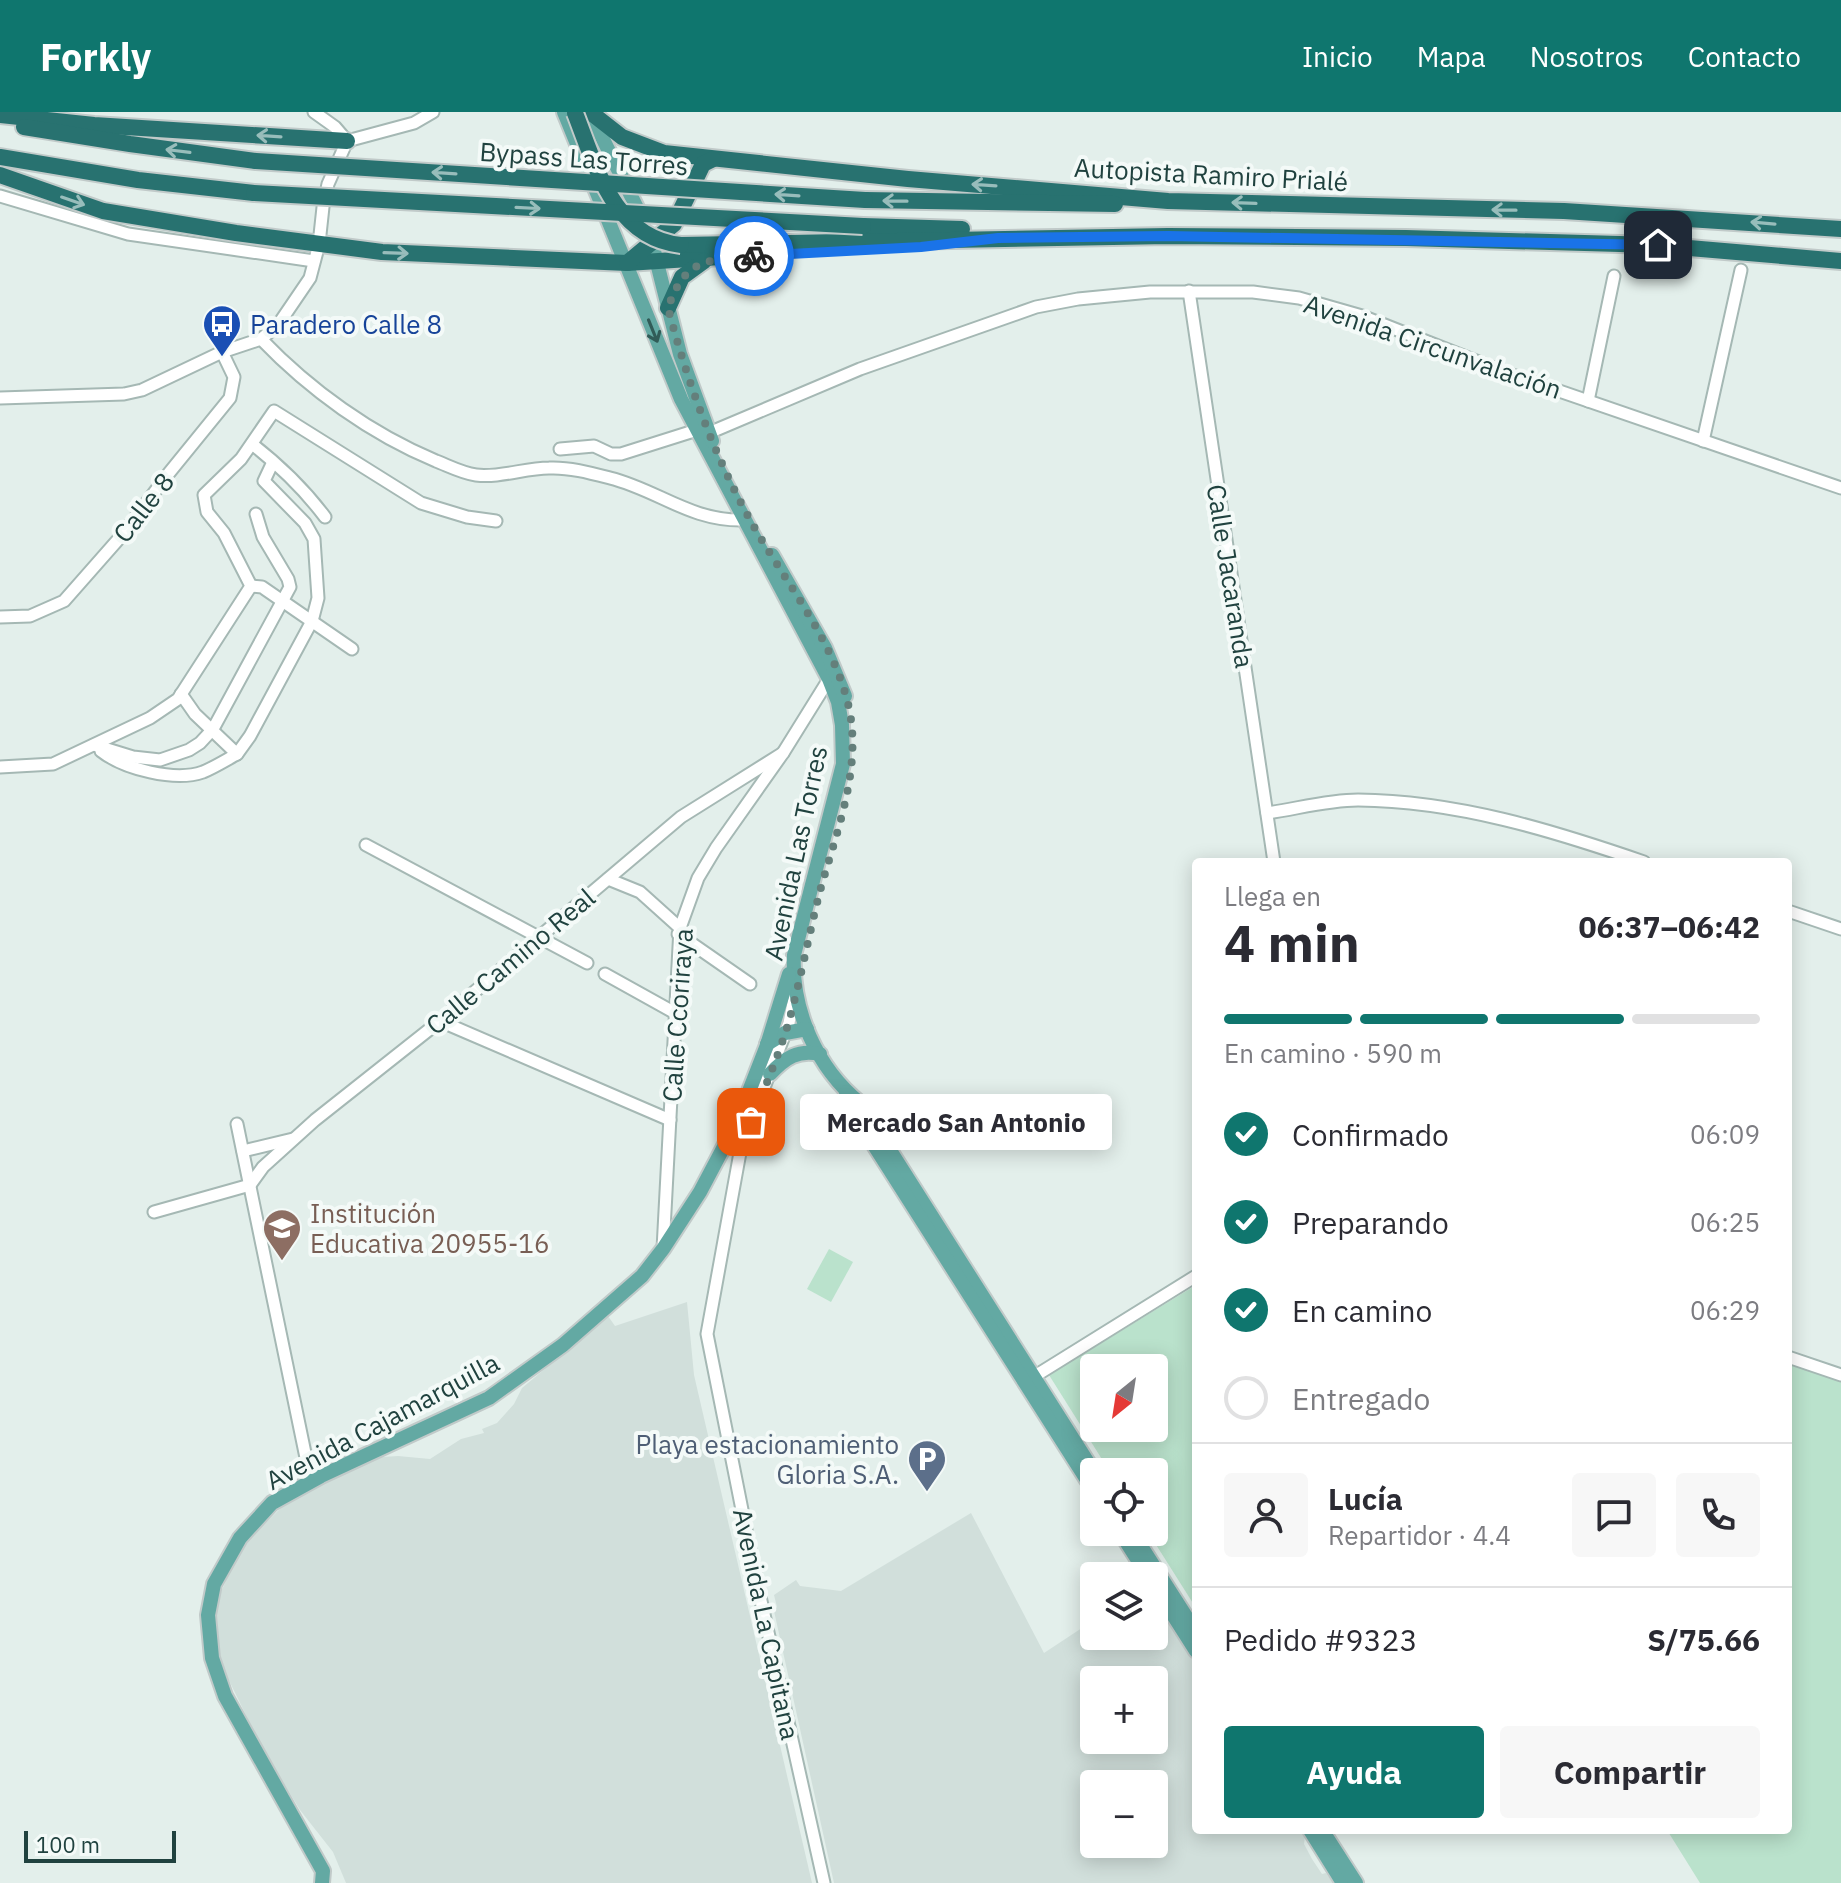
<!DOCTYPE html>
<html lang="es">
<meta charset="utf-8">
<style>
:root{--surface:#fff;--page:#f7f7f7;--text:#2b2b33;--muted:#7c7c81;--line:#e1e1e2;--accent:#0f766e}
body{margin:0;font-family:"IBM Plex Sans",sans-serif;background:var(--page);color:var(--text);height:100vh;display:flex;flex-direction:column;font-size:30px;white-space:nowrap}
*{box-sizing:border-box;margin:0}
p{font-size:26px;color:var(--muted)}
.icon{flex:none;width:44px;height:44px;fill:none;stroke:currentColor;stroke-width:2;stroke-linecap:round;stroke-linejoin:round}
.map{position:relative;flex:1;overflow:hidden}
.side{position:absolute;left:1192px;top:746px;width:600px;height:976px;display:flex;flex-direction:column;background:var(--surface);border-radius:8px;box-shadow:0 4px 20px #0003}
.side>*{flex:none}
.needle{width:52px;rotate:210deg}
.controls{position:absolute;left:1080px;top:1242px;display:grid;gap:16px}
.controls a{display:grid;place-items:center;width:88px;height:88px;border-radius:8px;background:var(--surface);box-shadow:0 4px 20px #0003;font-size:40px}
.scale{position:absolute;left:24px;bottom:20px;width:152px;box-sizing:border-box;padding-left:8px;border:4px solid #20423f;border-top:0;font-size:22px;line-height:28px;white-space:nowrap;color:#20423f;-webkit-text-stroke:6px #f4faf8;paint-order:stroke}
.pin{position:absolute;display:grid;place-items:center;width:68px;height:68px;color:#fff;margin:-34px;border-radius:16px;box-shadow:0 4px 12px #0006}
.courier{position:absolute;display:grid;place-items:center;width:80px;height:80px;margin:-40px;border:6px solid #1a73e8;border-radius:50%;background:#fff;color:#222;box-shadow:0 2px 10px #0007}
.bubble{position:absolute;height:56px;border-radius:8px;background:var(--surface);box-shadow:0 4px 20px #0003;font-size:26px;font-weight:700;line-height:56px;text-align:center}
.head em{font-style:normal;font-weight:700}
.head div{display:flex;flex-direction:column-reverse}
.head{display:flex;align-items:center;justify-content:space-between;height:136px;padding:0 32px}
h1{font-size:52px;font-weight:700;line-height:60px}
.bar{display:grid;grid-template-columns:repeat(4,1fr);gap:12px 8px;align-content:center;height:96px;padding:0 32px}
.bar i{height:10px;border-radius:6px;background:var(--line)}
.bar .selected{background:var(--accent)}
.bar p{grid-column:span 4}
.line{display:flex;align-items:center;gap:20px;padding:0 32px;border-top:2px solid var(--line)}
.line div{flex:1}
.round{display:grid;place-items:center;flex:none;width:84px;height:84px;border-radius:8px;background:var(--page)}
ol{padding:0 32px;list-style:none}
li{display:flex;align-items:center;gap:24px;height:88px}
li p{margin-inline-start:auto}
li .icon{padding:8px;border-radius:50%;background:var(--accent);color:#fff;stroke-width:4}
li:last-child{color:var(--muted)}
li i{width:44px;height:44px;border:4px solid var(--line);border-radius:50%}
.primary-button{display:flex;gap:16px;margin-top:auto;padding:16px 32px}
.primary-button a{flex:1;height:92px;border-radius:8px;background:var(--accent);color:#fff;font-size:32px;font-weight:700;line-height:92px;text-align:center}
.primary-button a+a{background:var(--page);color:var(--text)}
header{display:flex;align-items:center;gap:48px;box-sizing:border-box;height:112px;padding:0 40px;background:var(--accent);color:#fff}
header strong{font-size:38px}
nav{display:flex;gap:44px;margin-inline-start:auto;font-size:28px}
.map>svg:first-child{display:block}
.built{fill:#d1dfdb;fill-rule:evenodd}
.green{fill:#bae2cc;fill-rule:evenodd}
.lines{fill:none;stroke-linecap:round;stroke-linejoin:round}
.minor-casing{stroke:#a5b8b4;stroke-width:15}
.major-casing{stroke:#c1cac9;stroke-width:18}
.highway-casing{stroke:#c1cac9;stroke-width:20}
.minor{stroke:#fff;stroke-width:11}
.major{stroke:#63a9a3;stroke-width:14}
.highway{stroke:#287270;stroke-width:16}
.highway-bridge-casing{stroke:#c1cac9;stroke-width:20;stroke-linecap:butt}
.highway-bridge{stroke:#287270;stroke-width:16}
.oneway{stroke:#98bdbb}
.oneway2{stroke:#315c58}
.done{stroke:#647f7b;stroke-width:8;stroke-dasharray:0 14.4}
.route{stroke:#1a73e8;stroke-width:10}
.labels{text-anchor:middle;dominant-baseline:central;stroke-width:8;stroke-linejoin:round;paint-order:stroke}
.street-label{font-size:26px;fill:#20423f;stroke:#f4faf8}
.transit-label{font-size:26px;fill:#164399;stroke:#f4faf8;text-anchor:start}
.education-label{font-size:26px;fill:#785e54;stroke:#f4faf8;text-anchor:start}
.service-label{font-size:26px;fill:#4e5e75;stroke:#f4faf8;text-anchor:end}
</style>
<header>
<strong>Forkly</strong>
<nav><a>Inicio</a><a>Mapa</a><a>Nosotros</a><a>Contacto</a></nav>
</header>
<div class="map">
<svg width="1841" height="1771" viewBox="0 0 1841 1771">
<rect width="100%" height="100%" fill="#e3efeb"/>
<g class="built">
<path d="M 687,1190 L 694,1263 L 812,1771 L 346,1771 L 333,1740 L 300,1698 L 261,1634 L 220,1550 L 216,1491 L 241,1435 L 291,1386 L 382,1345 L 398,1344 L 430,1347 L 461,1327 L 484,1321 L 482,1317 L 497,1311 L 514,1292 L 522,1276 L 608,1204 L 615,1214 Z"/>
<path d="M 971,1401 L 1044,1541 L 1094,1508 L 1094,1524 L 1154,1524 L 1154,1483 L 1196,1551 L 1196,1718 L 1301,1718 L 1305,1724 L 1304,1732 L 1312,1747 L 1322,1762 L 1326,1761 L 1333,1771 L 834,1771 L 774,1499 L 777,1495 L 774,1483 L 796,1468 L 800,1474 L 841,1479 ZM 1094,1568 L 1154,1568 L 1154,1628 L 1094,1628 ZM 1094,1672 L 1154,1672 L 1154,1732 L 1094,1732 Z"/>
</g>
<g class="green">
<path d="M 829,1137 L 853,1150 L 831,1190 L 807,1177 Z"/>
<path d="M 1196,1173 L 1196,1496 L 1148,1420 L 1154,1420 L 1154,1360 L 1110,1360 L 1049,1263 ZM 1094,1256 L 1154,1256 L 1154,1316 L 1094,1316 Z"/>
<path d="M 1788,1249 L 1841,1267 L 1841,1771 L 1700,1771 L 1667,1718 L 1788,1718 Z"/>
</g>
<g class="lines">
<defs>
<g id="minor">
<path d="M 314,0 L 335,15 L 347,29"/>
<path d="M 0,84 L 128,122 L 314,149"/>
<path d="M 1189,179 L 1274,750"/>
<path d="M 261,227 C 310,278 371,322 436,349 C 449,354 462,361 476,363 C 500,366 525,356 549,356 C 569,355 591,361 610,366 C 658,378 690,409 743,408"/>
<path d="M 0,286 L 124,282 L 142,278 L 222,240 L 261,227 L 278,213 L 310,166 L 319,132 L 323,95 L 328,72 L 347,29 L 414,11 L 433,0"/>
<path d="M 1588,289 L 1614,164"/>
<path d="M 704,323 L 860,257 L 1036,195 L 1078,187 L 1150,180 L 1253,180 L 1299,186 L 1362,204 L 1504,260 L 1841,376"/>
<path d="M 1703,329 L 1741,158"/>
<path d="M 252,332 C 279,353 304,377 325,405"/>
<path d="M 560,337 L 594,334 L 611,342 L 621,342 L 697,318"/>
<path d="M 251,474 L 262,475 L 352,537"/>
<path d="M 0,505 L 30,504 L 64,489 L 123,422 L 169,361 L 230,286 L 234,265 L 222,240"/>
<path d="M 94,633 L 133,645 L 160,648 L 189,638 L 200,631 L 213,617 L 290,475 L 288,467 L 263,425 L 256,402"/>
<path d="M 101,639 C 124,657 175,670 203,660 C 215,655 226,648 237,642 L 195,602 L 181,582"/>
<path d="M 237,642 L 250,624 L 312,509 L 318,486 L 314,427 L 305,411 L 264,369 L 272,352"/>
<path d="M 0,655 L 53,652 L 150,606 L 178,587 L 251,474 L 224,421 L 207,400 L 204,383 L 241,347 L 274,299 L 421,391 L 467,405 L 496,409"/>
<path d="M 1267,701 C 1296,697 1328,688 1358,688 C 1457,689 1551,718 1644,750"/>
<path d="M 366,733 L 587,851"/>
<path d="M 608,767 L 640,780 L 680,816"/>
<path d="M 1788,799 L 1841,817"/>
<path d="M 678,822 L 750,872"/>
<path d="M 605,862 L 677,902"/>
<path d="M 795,881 L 789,911 L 741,1035 L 707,1222 L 753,1453 L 824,1771"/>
<path d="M 440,909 L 670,1008"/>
<path d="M 237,1012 L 311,1370"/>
<path d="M 243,1039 L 293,1027"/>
<path d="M 154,1100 L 250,1073 L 263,1055 L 315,1008 L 440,909 L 681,705 L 783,641"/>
<path d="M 663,1137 L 680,816 L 698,766 L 716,736 L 783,641 L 829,567"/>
<path d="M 1788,1245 L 1841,1263"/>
<path d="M 1027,1269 L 1196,1164"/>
</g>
<g id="major">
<path d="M 564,0 L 681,287 L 829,567 L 838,590 L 842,613 L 843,652 L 794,843 C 791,898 817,956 860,991 L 1094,1360"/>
<path d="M 590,1 L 643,108"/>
<path d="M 654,139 L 680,242 L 712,329"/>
<path d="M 772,443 L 825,536 L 845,584"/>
<path d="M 767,932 L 785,921 L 807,917"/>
<path d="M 770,962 C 785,946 798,937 820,942"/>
<path d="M 846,980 L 851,997 L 1094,1379"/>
<path d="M 1120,1420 L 1148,1464"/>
<path d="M 1132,1420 L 1196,1520"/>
<path d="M 1154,1473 L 1196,1539"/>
<path d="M 1310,1718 L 1343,1771"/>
<path d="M 1322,1718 L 1356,1771"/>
<path d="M 322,1771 L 323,1759 L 225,1584 L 212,1546 L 208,1503 L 214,1472 L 240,1426 L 272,1391 L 321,1364 L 489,1286 L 563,1233 L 642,1164 L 663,1137 L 700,1080 L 737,1010 L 767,933 L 789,862"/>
</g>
<g id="highway">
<path d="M 590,0 L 622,25 L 664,41 L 908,67 L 1168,89 L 1564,99 L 1841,117"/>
<path d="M 0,3 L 94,13 L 347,29"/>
<path d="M 24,15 L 130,32 L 256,49"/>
<path d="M 0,45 L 138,68 L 254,81"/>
<path d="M 0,63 L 103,99 L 236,121 L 382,140 L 627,151 L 768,142"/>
<path d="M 865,88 L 1115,92"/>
<path d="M 863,114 L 962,117"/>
<path d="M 681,133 L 1168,124 L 1406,126 L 1654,133 L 1841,149"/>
<path d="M 627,151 L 674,112 L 703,52 L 713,47"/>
<path d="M 668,196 L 682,165 L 704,149"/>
</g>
</defs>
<use href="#minor" class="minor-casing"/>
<use href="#major" class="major-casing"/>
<use href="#highway" class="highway-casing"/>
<use href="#minor" class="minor"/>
<use href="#major" class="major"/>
<use href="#highway" class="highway"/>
<defs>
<g id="highway-bridge">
<path d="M 575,1 C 596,55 614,126 681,133"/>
<path d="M 256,49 L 865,88"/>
<path d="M 254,81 L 863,114"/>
</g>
</defs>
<use href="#highway-bridge" class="highway-bridge-casing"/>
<use href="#highway-bridge" class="highway-bridge"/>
</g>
<defs><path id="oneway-shaft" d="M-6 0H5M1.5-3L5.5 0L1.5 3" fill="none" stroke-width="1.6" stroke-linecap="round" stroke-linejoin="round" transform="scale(2)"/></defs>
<g class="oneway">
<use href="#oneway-shaft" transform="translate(269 24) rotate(-176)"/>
<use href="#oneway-shaft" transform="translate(178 39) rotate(-173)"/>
<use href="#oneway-shaft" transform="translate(444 61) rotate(-176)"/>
<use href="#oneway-shaft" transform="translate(984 73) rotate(-176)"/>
<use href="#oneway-shaft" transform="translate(787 83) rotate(-176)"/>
<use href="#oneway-shaft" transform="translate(73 89) rotate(19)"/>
<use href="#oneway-shaft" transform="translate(895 89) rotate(-179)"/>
<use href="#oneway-shaft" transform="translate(1244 91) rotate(-178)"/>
<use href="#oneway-shaft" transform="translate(528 96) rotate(3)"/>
<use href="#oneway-shaft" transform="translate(1504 98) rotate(-179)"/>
<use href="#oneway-shaft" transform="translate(1763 111) rotate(-175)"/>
<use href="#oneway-shaft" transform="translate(396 141) rotate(2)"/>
</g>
<use class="oneway2" href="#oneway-shaft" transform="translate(653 219) rotate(68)"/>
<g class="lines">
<path class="done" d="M 751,1010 C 764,977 779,943 789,909 C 801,866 809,822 820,779 C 836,721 862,658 849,596 C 834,527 781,465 748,404 C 712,338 687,268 668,196 C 685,146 707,148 754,144"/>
<path class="route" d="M 754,144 L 921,135 L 998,126 L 1168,124 L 1658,133"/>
</g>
<defs>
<symbol id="bus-pin" viewBox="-11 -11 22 30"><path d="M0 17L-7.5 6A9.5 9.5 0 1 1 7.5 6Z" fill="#1a4fb4" stroke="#f4faf8"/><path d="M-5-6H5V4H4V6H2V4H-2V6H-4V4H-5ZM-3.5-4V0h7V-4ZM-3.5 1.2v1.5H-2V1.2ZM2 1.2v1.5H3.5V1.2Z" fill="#fff"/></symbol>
<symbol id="school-pin" viewBox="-11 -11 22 30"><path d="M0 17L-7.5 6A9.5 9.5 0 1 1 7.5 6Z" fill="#8d6e63" stroke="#f4faf8"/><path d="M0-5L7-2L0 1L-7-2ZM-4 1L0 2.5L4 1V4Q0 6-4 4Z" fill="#fff"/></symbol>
<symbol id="parking-pin" viewBox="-11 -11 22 30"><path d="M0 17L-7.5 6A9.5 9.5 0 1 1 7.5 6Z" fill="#5c6f8a" stroke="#f4faf8"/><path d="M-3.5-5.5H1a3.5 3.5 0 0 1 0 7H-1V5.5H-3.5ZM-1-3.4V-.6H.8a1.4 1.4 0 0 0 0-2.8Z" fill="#fff"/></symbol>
</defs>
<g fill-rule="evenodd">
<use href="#bus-pin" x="200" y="190" width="44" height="60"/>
<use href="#school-pin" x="260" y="1094" width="44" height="60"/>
<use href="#parking-pin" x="905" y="1325" width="44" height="60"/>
</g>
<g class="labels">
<g class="street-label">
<text transform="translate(584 46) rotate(4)">Bypass Las Torres</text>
<text transform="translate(1211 62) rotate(3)">Autopista Ramiro Prialé</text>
<text transform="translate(1433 234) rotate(19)">Avenida Circunvalación</text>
<text transform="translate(143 395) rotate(-52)">Calle 8</text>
<text transform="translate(1231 464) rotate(81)">Calle Jacaranda</text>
<text transform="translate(795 741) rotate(-78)">Avenida Las Torres</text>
<text transform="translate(510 849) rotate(-40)">Calle Camino Real</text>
<text transform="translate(677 903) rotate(-86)">Calle Ccoriraya</text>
<text transform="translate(382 1309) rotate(-28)">Avenida Cajamarquilla</text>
<text transform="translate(767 1512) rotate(78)">Avenida La Capitana</text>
</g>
<g class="transit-label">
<text x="250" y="212">Paradero Calle 8</text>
</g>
<g class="education-label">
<text x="310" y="1101">Institución<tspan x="310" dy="30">Educativa 20955-16</tspan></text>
</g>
<g class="service-label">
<text x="899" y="1332">Playa estacionamiento<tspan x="899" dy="30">Gloria S.A.</tspan></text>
</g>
</g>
</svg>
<div class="controls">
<a><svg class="needle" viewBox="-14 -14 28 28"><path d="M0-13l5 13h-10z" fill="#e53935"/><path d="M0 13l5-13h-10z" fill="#7c7c81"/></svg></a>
<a><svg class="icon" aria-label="locate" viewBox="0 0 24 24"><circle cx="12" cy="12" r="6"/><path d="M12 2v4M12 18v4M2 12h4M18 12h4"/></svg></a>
<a><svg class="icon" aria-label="layers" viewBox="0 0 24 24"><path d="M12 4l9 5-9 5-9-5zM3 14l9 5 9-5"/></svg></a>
<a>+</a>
<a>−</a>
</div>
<div class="scale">100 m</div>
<div class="pin" style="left:751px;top:1010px;background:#ea580c"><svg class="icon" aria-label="bag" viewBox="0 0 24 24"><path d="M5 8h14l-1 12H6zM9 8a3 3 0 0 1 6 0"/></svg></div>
<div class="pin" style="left:1658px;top:133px;background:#1f2937"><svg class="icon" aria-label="home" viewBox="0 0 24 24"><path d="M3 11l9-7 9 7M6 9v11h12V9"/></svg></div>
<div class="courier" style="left:754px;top:144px"><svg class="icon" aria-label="bike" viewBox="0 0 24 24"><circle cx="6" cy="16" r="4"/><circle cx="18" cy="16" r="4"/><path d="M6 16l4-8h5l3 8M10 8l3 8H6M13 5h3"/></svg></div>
<div class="bubble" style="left:800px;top:982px;width:312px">Mercado San Antonio</div>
<section class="side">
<div class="head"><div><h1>4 min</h1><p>Llega en</p></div><em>06:37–06:42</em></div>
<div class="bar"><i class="selected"></i><i class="selected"></i><i class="selected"></i><i></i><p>En camino · 590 m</p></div>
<ol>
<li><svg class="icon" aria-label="check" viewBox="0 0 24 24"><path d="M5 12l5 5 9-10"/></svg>Confirmado<p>06:09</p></li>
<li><svg class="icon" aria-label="check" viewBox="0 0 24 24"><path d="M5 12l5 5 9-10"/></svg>Preparando<p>06:25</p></li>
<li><svg class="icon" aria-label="check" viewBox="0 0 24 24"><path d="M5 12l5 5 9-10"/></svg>En camino<p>06:29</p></li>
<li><i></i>Entregado</li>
</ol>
<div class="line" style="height:144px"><a class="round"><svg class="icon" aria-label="person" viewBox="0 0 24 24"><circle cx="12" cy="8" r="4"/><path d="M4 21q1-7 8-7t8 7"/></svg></a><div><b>Lucía</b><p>Repartidor · 4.4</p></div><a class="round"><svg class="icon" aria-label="chat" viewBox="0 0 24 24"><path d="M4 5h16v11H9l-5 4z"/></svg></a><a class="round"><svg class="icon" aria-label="phone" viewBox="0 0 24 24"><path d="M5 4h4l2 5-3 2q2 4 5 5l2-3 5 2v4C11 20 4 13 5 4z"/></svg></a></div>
<div class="line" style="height:104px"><div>Pedido #9323</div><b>S/75.66</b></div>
<div class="primary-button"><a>Ayuda</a><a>Compartir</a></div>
</section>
</div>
